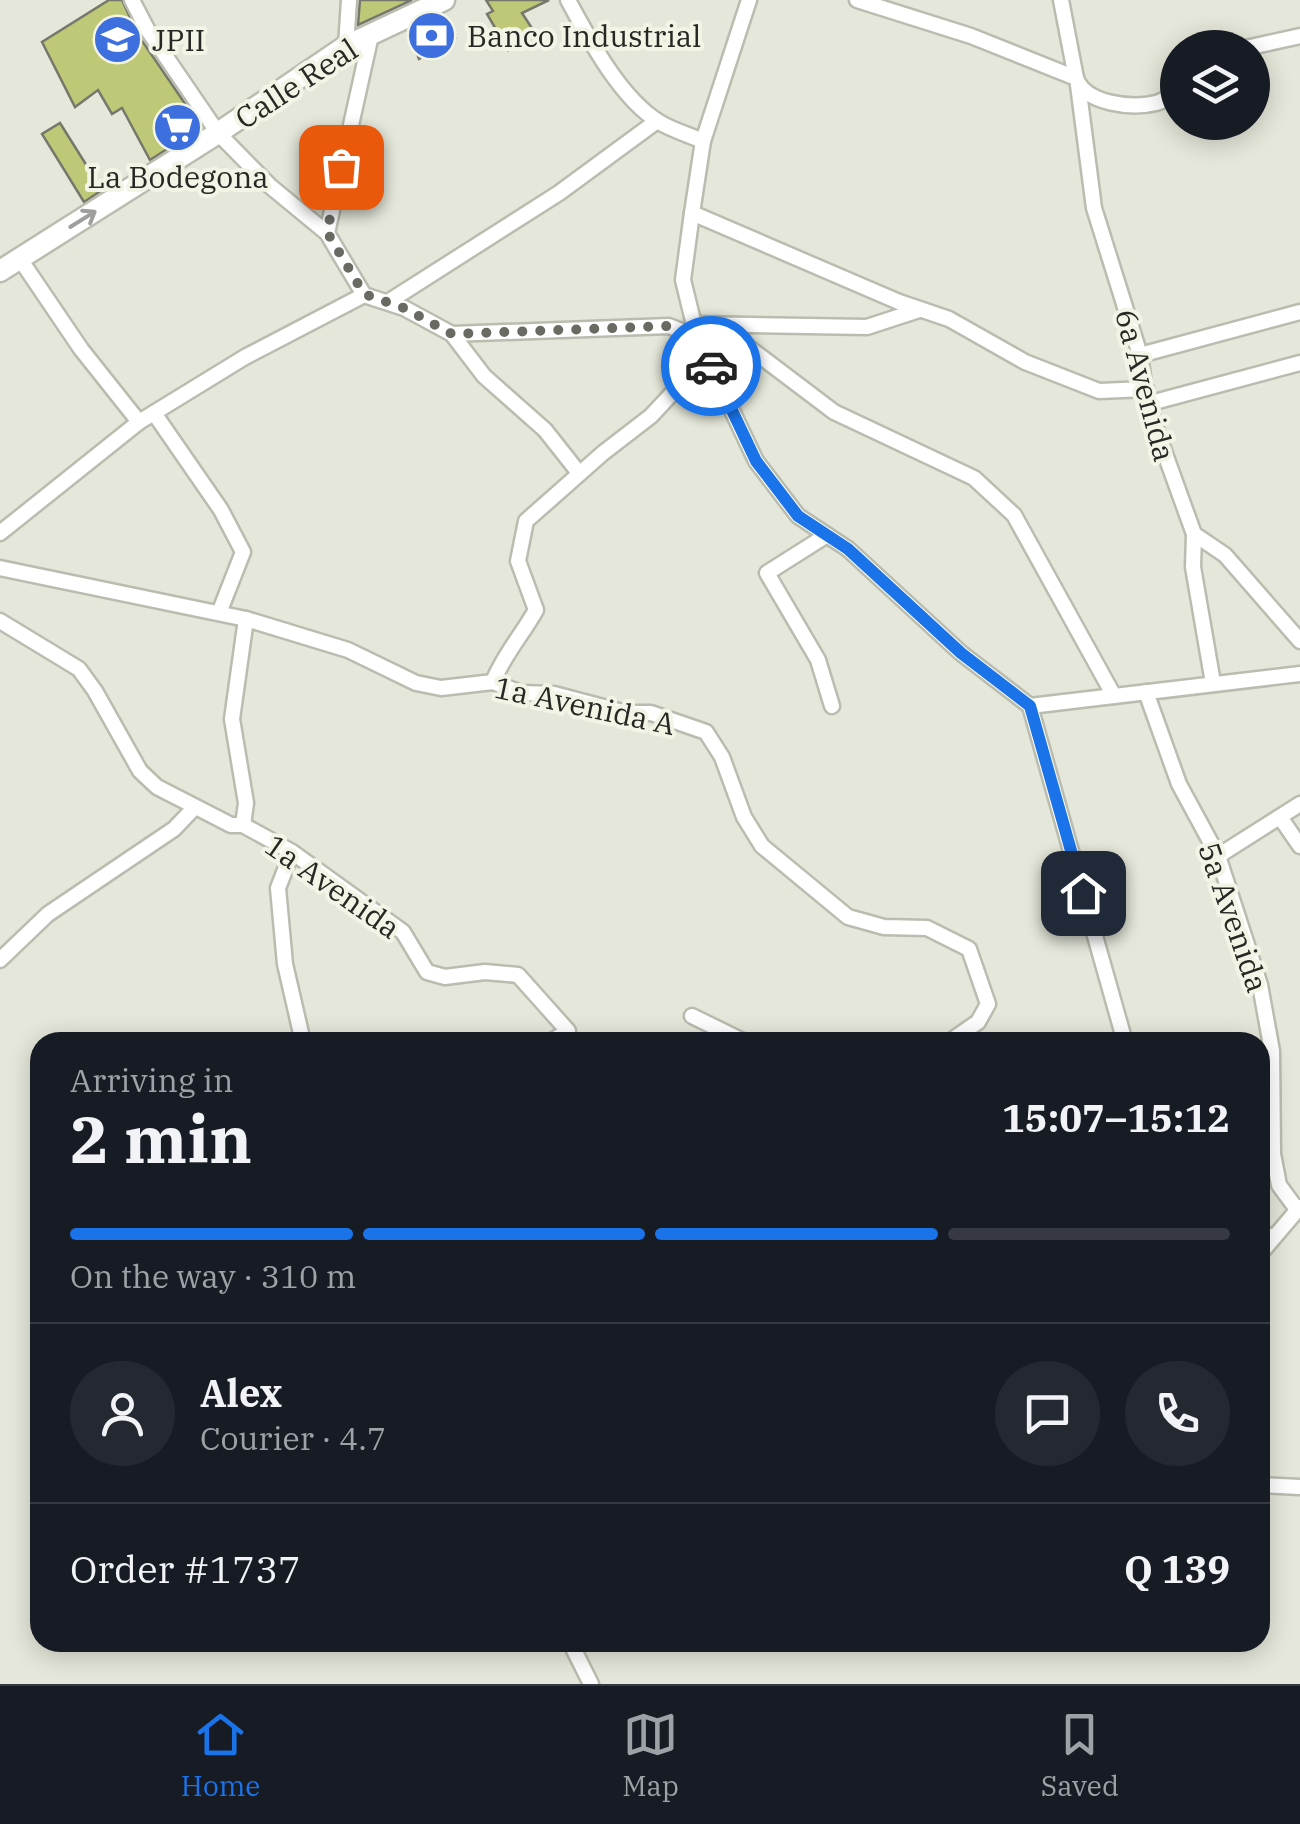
<!DOCTYPE html>
<meta charset="utf-8">
<style>
:root{--surface:#171b24;--page:#242831;--text:#f1f3f6;--muted:#9ea1a6;--line:#363941;--accent:#1a73e8}
body{margin:0;font-family:"IBM Plex Serif",serif;background:var(--page);color:var(--text);height:100vh;display:flex;flex-direction:column;font-size:38px;white-space:nowrap}
*{box-sizing:border-box;margin:0}
p{font-size:32px;color:var(--muted)}
.icon{flex:none;width:55px;height:55px;fill:none;stroke:currentColor;stroke-width:2;stroke-linecap:round;stroke-linejoin:round}
.map{position:relative;flex:1;overflow:hidden}
.details{position:absolute;left:30px;top:1032px;width:1240px;height:620px;display:flex;flex-direction:column;background:var(--surface);border-radius:30px;box-shadow:0 5px 25px #0003}
.details>*{flex:none}
.controls{position:absolute;left:1160px;top:30px;display:grid;gap:20px}
.controls a{display:grid;place-items:center;width:110px;height:110px;border-radius:50%;background:var(--surface);box-shadow:0 5px 25px #0003;font-size:50px}
.pin{position:absolute;display:grid;place-items:center;width:85px;height:85px;color:#fff;margin:-42px;border-radius:20px;box-shadow:0 5px 15px #0006}
.courier{position:absolute;display:grid;place-items:center;width:100px;height:100px;margin:-50px;border:8px solid #1a73e8;border-radius:50%;background:#fff;color:#222;box-shadow:0 2px 12px #0007}
.headline em{font-style:normal;font-weight:800}
.headline div{display:flex;flex-direction:column-reverse}
.headline{display:flex;align-items:center;justify-content:space-between;height:170px;padding:0 40px}
h1{font-size:65px;font-weight:800;line-height:75px}
.bar{display:grid;grid-template-columns:repeat(4,1fr);gap:15px 10px;align-content:center;height:120px;padding:0 40px}
.bar i{height:12px;border-radius:8px;background:var(--line)}
.bar .on{background:var(--accent)}
.bar p{grid-column:span 4}
.line{display:flex;align-items:center;gap:25px;padding:0 40px;border-top:2px solid var(--line)}
.line div{flex:1}
.round{display:grid;place-items:center;flex:none;width:105px;height:105px;border-radius:52px;background:var(--page)}
.tabs{display:flex;justify-content:space-around;align-items:center;height:140px;border-top:2px solid var(--line);background:var(--surface);font-size:28px;color:var(--muted)}
.tabs a{display:grid;justify-items:center;gap:5px}
.tabs .on{color:var(--accent)}
.map>svg:first-child{display:block}
.building{fill:#bfc876;stroke:#76786c;stroke-width:2.5}
.lines{fill:none;stroke-linecap:round;stroke-linejoin:round}
.minor-casing{stroke:#babcaf;stroke-width:19}
.primary-casing{stroke:#babcaf;stroke-width:25}
.minor{stroke:#fff;stroke-width:14}
.primary{stroke:#fff;stroke-width:20}
.oneway{stroke:#9e9e9c}
.done{stroke:#696b63;stroke-width:10;stroke-dasharray:0 18}
.route{stroke:#1a73e8;stroke-width:12}
.labels{text-anchor:middle;dominant-baseline:central;stroke-width:8;stroke-linejoin:round;paint-order:stroke}
.poi-label{font-size:30px;fill:#272823;stroke:#f2f4e6;text-anchor:start}
.street-label{font-size:30px;fill:#272823;stroke:#f2f4e6}
</style>
<div class="map">
<svg width="1300" height="1684" viewBox="0 0 1300 1684">
<rect width="100%" height="100%" fill="#e4e7d9"/>
<g class="building">
<path d="M 109,0 L 122,0 L 138,35 L 201,127 L 150,160 L 122,108 L 112,114 L 98,90 L 75,107 L 42,42 Z"/>
<path d="M 360,0 L 412,0 L 358,25 Z"/>
<path d="M 486,0 L 549,0 L 522,13 L 537,36 L 508,50 L 487,14 L 493,11 Z"/>
<path d="M 442,16 L 455,38 L 419,59 L 409,33 Z"/>
<path d="M 60,123 L 102,190 L 84,202 L 42,134 Z"/>
</g>
<g class="lines">
<defs>
<g id="minor">
<path d="M 132,0 L 147,29 L 218,133 L 270,186 L 327,233 L 364,295"/>
<path d="M 568,0 C 589,39 620,98 659,122 C 672,130 689,135 703,141"/>
<path d="M 749,0 L 703,141 L 692,213 L 683,280 L 697,337 L 756,461 L 798,516 L 848,549 L 961,653 L 1030,706"/>
<path d="M 857,0 L 971,36 L 1076,78 C 1085,104 1132,109 1156,103 C 1163,101 1171,96 1178,92"/>
<path d="M 1061,0 L 1076,78"/>
<path d="M 346,46 L 349,0"/>
<path d="M 1246,48 L 1300,36"/>
<path d="M 1078,85 L 1094,208 L 1140,355 L 1147,404 L 1194,534 L 1225,555 L 1300,641"/>
<path d="M 692,213 L 899,302 L 949,319 L 1025,362 L 1099,391 L 1146,389"/>
<path d="M 327,233 L 371,35"/>
<path d="M 20,259 L 81,349 L 139,422"/>
<path d="M 364,295 L 404,308 L 452,334 L 669,326 L 697,337"/>
<path d="M 388,302 L 559,193 L 657,121"/>
<path d="M 694,324 L 867,327 L 919,310"/>
<path d="M 719,325 L 834,412 L 974,478 L 1014,515 L 1114,696"/>
<path d="M 452,334 L 484,376 L 545,430 L 579,473"/>
<path d="M 1140,355 L 1300,312"/>
<path d="M 1147,404 L 1300,363"/>
<path d="M 154,413 L 221,510 L 243,552 L 219,613"/>
<path d="M 0,533 L 139,422 L 245,357 L 364,295"/>
<path d="M 1194,534 L 1193,567 L 1213,683"/>
<path d="M 827,535 L 767,573 L 818,660 L 832,706"/>
<path d="M 0,568 L 246,619 L 348,650 L 416,683 L 441,688 L 493,682 L 521,693 L 554,694 L 626,713 L 651,713 L 706,732 L 722,757 L 744,817 L 762,846 L 848,917 L 884,927 L 927,928 L 969,949 L 988,1004 L 978,1022 L 949,1042"/>
<path d="M 0,621 L 79,669 L 95,691 L 140,771 L 157,787 L 231,825 L 243,825 L 292,852 L 403,932 L 427,972 L 445,977 L 485,972 L 518,975 L 568,1031 L 550,1042"/>
<path d="M 493,682 C 503,656 522,635 536,610 L 518,561 L 526,521 L 603,453 L 651,416 L 706,357"/>
<path d="M 1146,692 L 1179,784 L 1218,856 L 1260,985 L 1272,1051 L 1273,1154 L 1279,1185 L 1296,1208"/>
<path d="M 1030,706 L 1125,1042"/>
<path d="M 1030,706 L 1300,674"/>
<path d="M 1280,817 L 1300,846"/>
<path d="M 243,825 L 246,803 L 232,719 L 246,619"/>
<path d="M 292,852 L 278,888 L 285,964 L 303,1042"/>
<path d="M 1218,856 L 1300,804"/>
<path d="M 0,960 L 48,914 L 174,829 L 195,807"/>
<path d="M 692,1016 L 745,1042"/>
<path d="M 1260,1229 L 1272,1239"/>
<path d="M 1260,1254 L 1300,1207"/>
<path d="M 1260,1495 L 1261,1485 L 1300,1487"/>
<path d="M 570,1642 L 591,1684"/>
</g>
<path id="primary" d="M 0,271 L 218,133 L 346,46 L 444,0"/>
</defs>
<use href="#minor" class="minor-casing"/>
<use href="#primary" class="primary-casing"/>
<use href="#minor" class="minor"/>
<use href="#primary" class="primary"/>
</g>
<defs><path id="oneway-shaft" d="M-6 0H5M1.5-3L5.5 0L1.5 3" fill="none" stroke-width="1.6" stroke-linecap="round" stroke-linejoin="round" transform="scale(2.5)"/></defs>
<use class="oneway" href="#oneway-shaft" transform="translate(83 219) rotate(-32)"/>
<g class="lines">
<path class="done" d="M 341,167 L 327,232 L 364,294 L 404,308 L 452,334 L 669,326 L 697,337 L 711,366"/>
<path class="route" d="M 711,366 L 756,461 L 798,516 L 848,549 L 961,653 L 1030,706 L 1083,893"/>
</g>
<defs>
<symbol id="bank-disc" viewBox="-11 -11 22 22"><circle r="9.5" fill="#3e6fdf" stroke="#f2f4e6"/><path d="M-6-4H6V4H-6ZM0-2.3a2.3 2.3 0 1 0 0 4.6a2.3 2.3 0 1 0 0-4.6Z" fill="#fff"/></symbol>
<symbol id="school-disc" viewBox="-11 -11 22 22"><circle r="9.5" fill="#3e6fdf" stroke="#f2f4e6"/><path d="M0-5L7-2L0 1L-7-2ZM-4 1L0 2.5L4 1V4Q0 6-4 4Z" fill="#fff"/></symbol>
<symbol id="supermarket-disc" viewBox="-11 -11 22 22"><circle r="9.5" fill="#3e6fdf" stroke="#f2f4e6"/><path d="M-6-5.5h2.5l.6 2H6L4.5 2H-2.5L-4.4-4H-6ZM-1.5 3.2a1.3 1.3 0 1 0 .1 0ZM3 3.2a1.3 1.3 0 1 0 .1 0Z" fill="#fff"/></symbol>
</defs>
<g fill-rule="evenodd">
<use href="#bank-disc" x="404" y="8" width="55" height="55"/>
<use href="#school-disc" x="90" y="12" width="55" height="55"/>
<use href="#supermarket-disc" x="150" y="100" width="55" height="55"/>
</g>
<g class="labels">
<g class="poi-label">
<text x="467" y="35">Banco Industrial</text>
<text x="152" y="39">JPII</text>
<text x="178" y="176" text-anchor="middle">La Bodegona</text>
</g>
<g class="street-label">
<text transform="translate(296 83) rotate(-33)">Calle Real</text>
<text transform="translate(1146 385) rotate(75)">6a Avenida</text>
<text transform="translate(585 705) rotate(12)">1a Avenida A</text>
<text transform="translate(333 886) rotate(35)">1a Avenida</text>
<text transform="translate(1234 917) rotate(71)">5a Avenida</text>
</g>
</g>
</svg>
<div class="controls">
<a><svg class="icon" aria-label="layers" viewBox="0 0 24 24"><path d="M12 4l9 5-9 5-9-5zM3 14l9 5 9-5"/></svg></a>
</div>
<div class="pin" style="left:341px;top:167px;background:#ea580c"><svg class="icon" aria-label="bag" viewBox="0 0 24 24"><path d="M5 8h14l-1 12H6zM9 8a3 3 0 0 1 6 0"/></svg></div>
<div class="pin" style="left:1083px;top:893px;background:#1f2937"><svg class="icon" aria-label="home" viewBox="0 0 24 24"><path d="M3 11l9-7 9 7M6 9v11h12V9"/></svg></div>
<div class="courier" style="left:711px;top:366px"><svg class="icon" aria-label="car" viewBox="0 0 24 24"><path d="M5 17H2v-5l4-1 3-4h7l3 4 3 1v5h-3M9 17h6M6 11h13"/><circle cx="7" cy="17" r="2"/><circle cx="17" cy="17" r="2"/></svg></div>
<section class="details">
<div class="headline"><div><h1>2 min</h1><p>Arriving in</p></div><em>15:07–15:12</em></div>
<div class="bar"><i class="on"></i><i class="on"></i><i class="on"></i><i></i><p>On the way · 310 m</p></div>
<div class="line" style="height:180px"><a class="round"><svg class="icon" aria-label="person" viewBox="0 0 24 24"><circle cx="12" cy="8" r="4"/><path d="M4 21q1-7 8-7t8 7"/></svg></a><div><b>Alex</b><p>Courier · 4.7</p></div><a class="round"><svg class="icon" aria-label="chat" viewBox="0 0 24 24"><path d="M4 5h16v11H9l-5 4z"/></svg></a><a class="round"><svg class="icon" aria-label="phone" viewBox="0 0 24 24"><path d="M5 4h4l2 5-3 2q2 4 5 5l2-3 5 2v4C11 20 4 13 5 4z"/></svg></a></div>
<div class="line" style="height:130px"><div>Order #1737</div><b>Q 139</b></div>
</section>
</div>
<nav class="tabs">
<a class="on"><svg class="icon" aria-label="home" viewBox="0 0 24 24"><path d="M3 11l9-7 9 7M6 9v11h12V9"/></svg>Home</a>
<a><svg class="icon" aria-label="map" viewBox="0 0 24 24"><path d="M3 6l6-2 6 2 6-2v14l-6 2-6-2-6 2zM9 4v14M15 6v14"/></svg>Map</a>
<a><svg class="icon" aria-label="saved" viewBox="0 0 24 24"><path d="M7 4h10v16l-5-4-5 4z"/></svg>Saved</a>
</nav>
